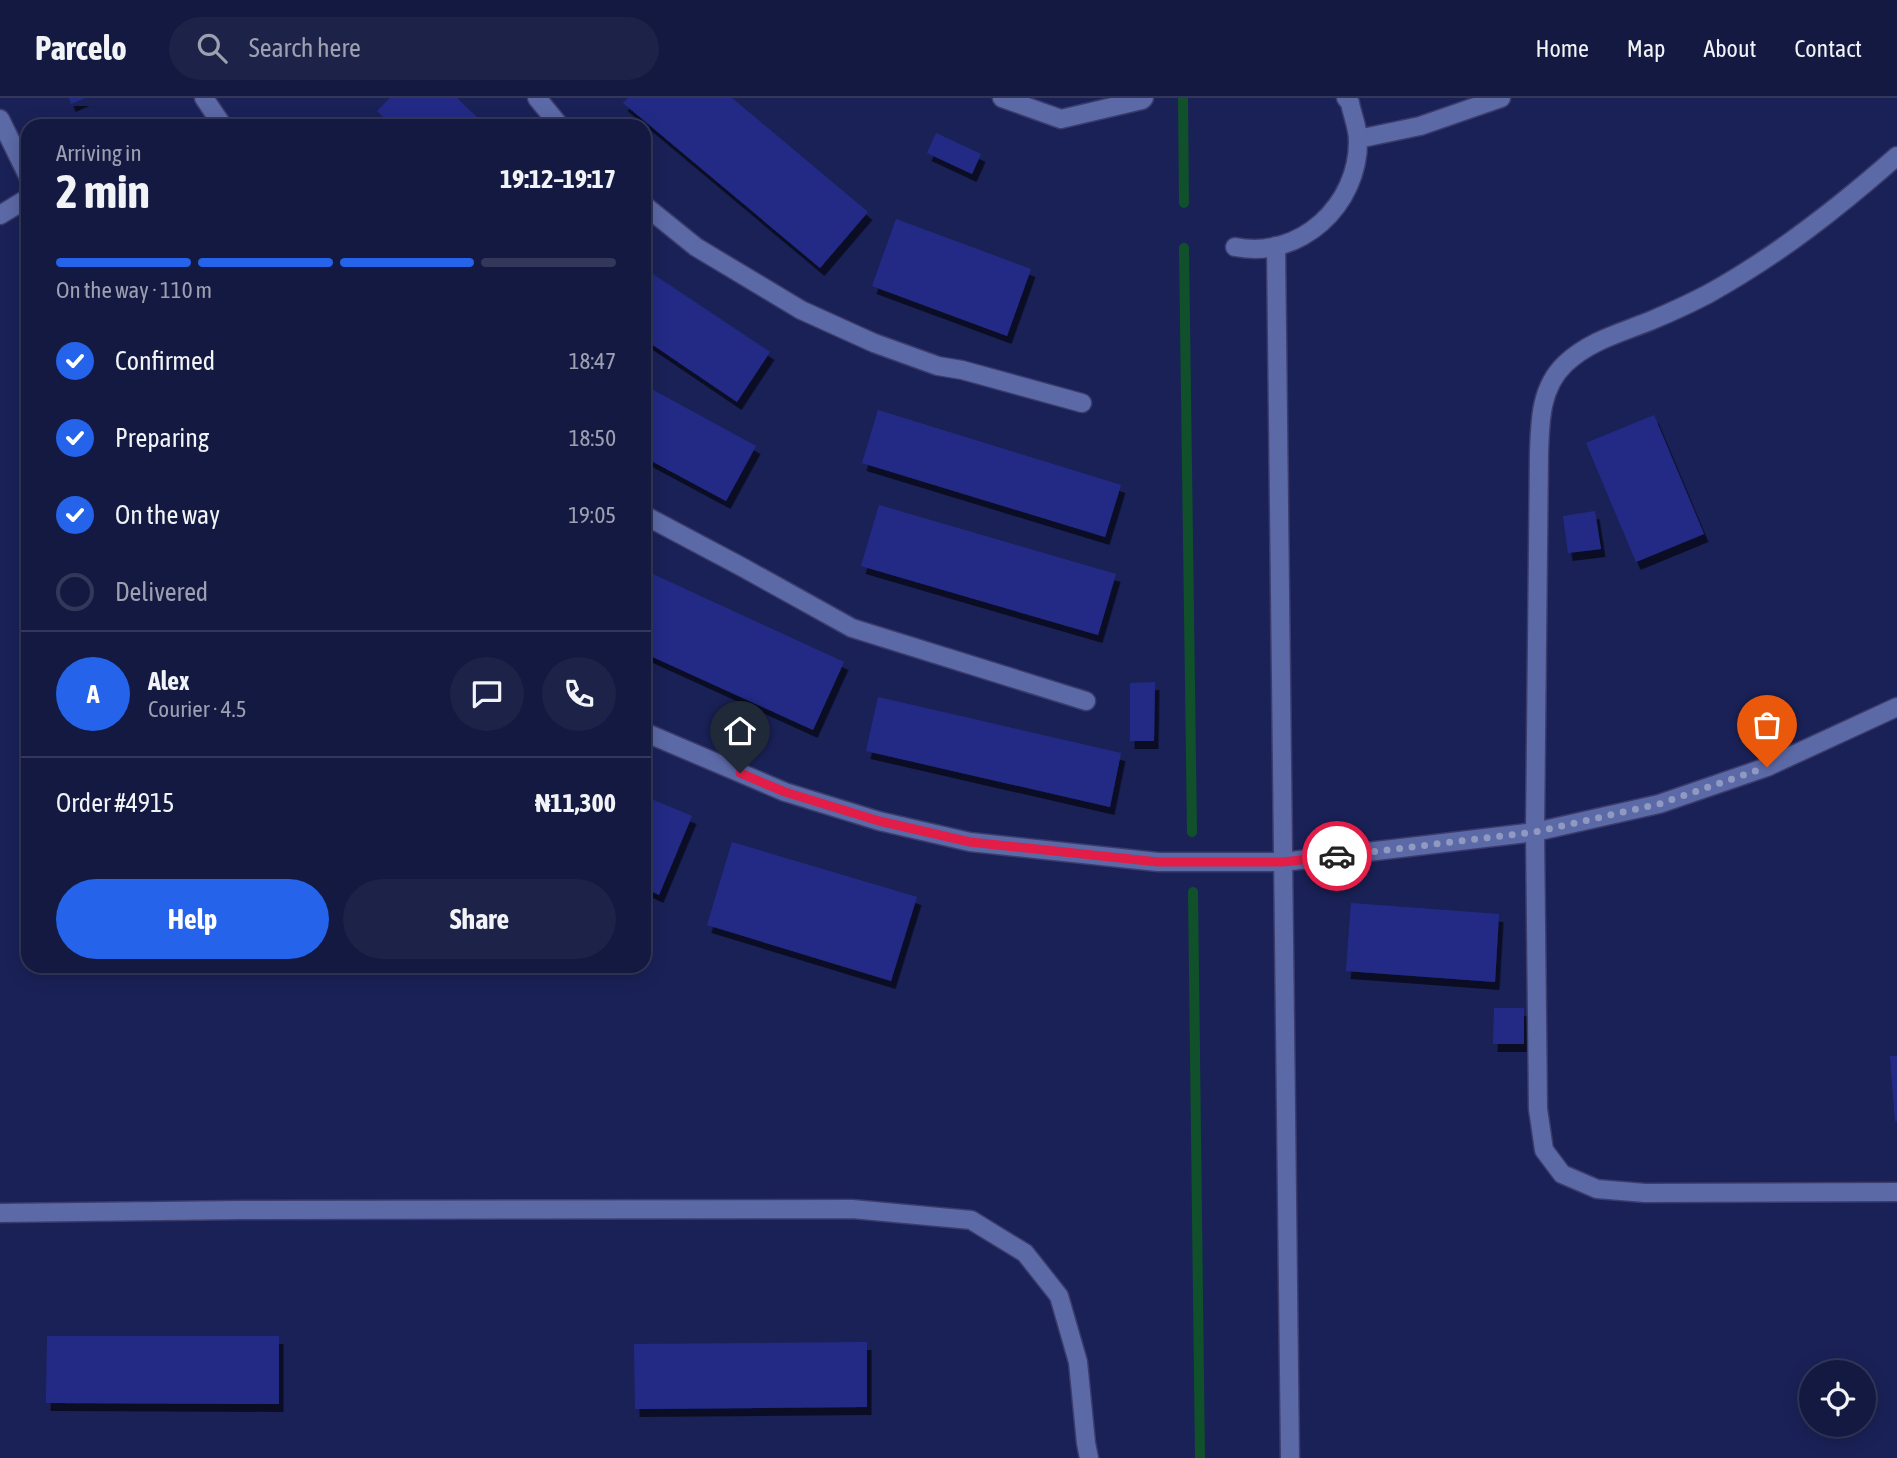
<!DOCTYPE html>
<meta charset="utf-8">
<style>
:root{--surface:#141941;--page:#1d2248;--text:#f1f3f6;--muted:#9da0b1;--line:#33385a;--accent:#2563eb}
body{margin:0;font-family:"Asap Condensed",sans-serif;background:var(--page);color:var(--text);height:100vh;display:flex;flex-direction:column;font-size:26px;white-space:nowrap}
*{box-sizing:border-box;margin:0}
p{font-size:23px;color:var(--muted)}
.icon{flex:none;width:38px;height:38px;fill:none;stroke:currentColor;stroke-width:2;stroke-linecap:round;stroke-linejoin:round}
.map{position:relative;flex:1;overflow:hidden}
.side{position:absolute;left:21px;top:21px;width:630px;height:854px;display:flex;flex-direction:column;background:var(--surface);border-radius:21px;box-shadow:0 4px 18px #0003,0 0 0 2px var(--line)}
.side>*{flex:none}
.tools{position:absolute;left:1799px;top:1262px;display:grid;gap:14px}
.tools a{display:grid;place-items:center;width:77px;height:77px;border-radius:50%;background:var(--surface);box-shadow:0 4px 18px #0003,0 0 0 2px var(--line);font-size:35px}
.pin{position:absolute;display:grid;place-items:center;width:60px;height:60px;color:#fff;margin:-72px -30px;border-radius:50% 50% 50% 0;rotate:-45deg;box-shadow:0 0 7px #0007}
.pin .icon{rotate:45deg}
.courier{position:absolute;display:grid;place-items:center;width:70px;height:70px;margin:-35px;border:5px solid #e11d48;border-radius:50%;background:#fff;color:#222;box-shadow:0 2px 9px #0007}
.headline em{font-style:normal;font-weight:700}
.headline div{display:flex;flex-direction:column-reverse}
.headline{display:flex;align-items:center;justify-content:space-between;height:119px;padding:0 35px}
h1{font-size:46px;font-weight:700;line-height:52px}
.bar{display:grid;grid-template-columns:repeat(4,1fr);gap:10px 7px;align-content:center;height:84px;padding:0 35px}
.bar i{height:9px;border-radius:5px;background:var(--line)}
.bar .on{background:var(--accent)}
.bar p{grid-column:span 4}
.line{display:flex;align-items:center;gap:18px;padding:0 35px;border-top:2px solid var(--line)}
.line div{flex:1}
.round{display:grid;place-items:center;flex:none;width:74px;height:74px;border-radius:37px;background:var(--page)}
ol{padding:0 35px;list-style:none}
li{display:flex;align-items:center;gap:21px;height:77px}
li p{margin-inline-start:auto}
li .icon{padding:7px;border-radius:50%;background:var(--accent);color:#fff;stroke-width:4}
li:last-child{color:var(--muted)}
li i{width:38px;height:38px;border:4px solid var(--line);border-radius:50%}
.action{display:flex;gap:14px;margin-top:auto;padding:14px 35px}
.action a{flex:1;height:80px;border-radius:42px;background:var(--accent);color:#fff;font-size:28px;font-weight:700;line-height:80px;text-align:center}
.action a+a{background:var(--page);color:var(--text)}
header{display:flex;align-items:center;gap:42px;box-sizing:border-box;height:98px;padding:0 35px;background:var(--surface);border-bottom:2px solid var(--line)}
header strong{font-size:33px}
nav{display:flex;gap:38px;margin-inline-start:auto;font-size:24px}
.search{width:490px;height:63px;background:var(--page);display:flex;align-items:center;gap:18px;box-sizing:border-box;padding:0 24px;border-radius:38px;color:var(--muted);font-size:26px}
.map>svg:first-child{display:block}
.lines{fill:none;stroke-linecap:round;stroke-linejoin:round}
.stream{stroke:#10512b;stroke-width:10}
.building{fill:#242b86;filter:url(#shadow)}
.minor-casing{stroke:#3b3c6c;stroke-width:21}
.minor{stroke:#5b69a6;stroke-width:18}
.done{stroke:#9099c2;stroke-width:7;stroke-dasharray:0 12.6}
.route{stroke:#e11d48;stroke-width:9}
</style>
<header>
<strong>Parcelo</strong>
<div class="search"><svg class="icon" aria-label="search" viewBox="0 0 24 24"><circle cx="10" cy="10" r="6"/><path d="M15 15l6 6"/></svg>Search here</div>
<nav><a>Home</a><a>Map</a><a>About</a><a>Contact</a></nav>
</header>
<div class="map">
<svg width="1897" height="1360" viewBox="0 0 1897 1360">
<defs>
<filter id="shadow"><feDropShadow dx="4.5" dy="8" stdDeviation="0" flood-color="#0009"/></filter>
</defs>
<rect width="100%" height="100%" fill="#1a2157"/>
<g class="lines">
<g class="stream">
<path d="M 1183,0 L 1184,105"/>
<path d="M 1184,150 L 1192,734"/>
<path d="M 1193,794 L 1200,1360"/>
</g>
</g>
<g class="building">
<path d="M 69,0 L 85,0 L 71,6 Z"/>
<path d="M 390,0 L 457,0 L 486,28 L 393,28 L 377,13 Z"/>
<path d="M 628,0 L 732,0 L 868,114 L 820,170 L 623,5 Z"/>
<path d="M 368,20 L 372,28 L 351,28 Z"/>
<path d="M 936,35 L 981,56 L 972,76 L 927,55 Z"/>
<path d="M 896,121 L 1031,171 L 1007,238 L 872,188 Z"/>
<path d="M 644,170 L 770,254 L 737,304 L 644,241 Z"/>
<path d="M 644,287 L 756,348 L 726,403 L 644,359 Z"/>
<path d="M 878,312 L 1121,387 L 1105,439 L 862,365 Z"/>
<path d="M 1654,317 L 1704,436 L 1636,464 L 1586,345 Z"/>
<path d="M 879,407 L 1116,476 L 1098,537 L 861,468 Z"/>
<path d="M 1595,413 L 1601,451 L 1568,455 L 1563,418 Z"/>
<path d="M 644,472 L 844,564 L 813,632 L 644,555 Z"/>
<path d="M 1155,584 L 1154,643 L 1130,643 L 1130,585 Z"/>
<path d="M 878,599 L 1121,655 L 1110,709 L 866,653 Z"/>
<path d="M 644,698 L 692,718 L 659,797 L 644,790 Z"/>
<path d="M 732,744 L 917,799 L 891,883 L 707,827 Z"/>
<path d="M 1351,805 L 1499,816 L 1495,884 L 1346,873 Z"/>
<path d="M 1494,910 L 1524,910 L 1524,946 L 1493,946 Z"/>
<path d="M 1890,958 L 1897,958 L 1897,1023 L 1895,1023 Z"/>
<path d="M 47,1238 L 279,1238 L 279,1306 L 46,1305 Z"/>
<path d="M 867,1244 L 867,1309 L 635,1311 L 634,1246 Z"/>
</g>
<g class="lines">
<defs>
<g id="minor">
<path d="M 204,0 L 223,28"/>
<path d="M 537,0 L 560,28"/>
<path d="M 1002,0 L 1061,21 L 1142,2 L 1144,0"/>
<path d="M 0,21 L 28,78"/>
<path d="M 1358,41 L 1420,28 L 1501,0"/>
<path d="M 1897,58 C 1838,110 1777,158 1708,196 C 1689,206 1669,215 1650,223 C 1620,235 1589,243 1565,266 C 1540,290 1540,324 1539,356 L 1535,734 L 1538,1011 L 1544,1052 L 1562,1076 L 1597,1091 L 1645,1095 L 1897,1094"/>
<path d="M 644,107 L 696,149 L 801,212 L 874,245 L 938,268 L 962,272 L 1082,305"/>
<path d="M 0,117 L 28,100"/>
<path d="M 1276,148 L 1290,1360"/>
<path d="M 1235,149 C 1300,162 1359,107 1358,42 C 1358,30 1352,16 1350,5 L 1346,0"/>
<path d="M 644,417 L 742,469 L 852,530 L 1086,603"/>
<path d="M 644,634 L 785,694 L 879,723 L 970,744 L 1158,764 L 1283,764 L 1535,734 L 1659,706 L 1767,669 L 1897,609"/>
<path d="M 0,1115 L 241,1112 L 852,1111 L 971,1122 L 1025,1155 L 1059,1198 L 1078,1264 L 1086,1345 L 1089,1360"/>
</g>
</defs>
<use href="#minor" class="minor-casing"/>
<use href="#minor" class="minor"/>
</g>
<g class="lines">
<path class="done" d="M 1337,758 L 1535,734 L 1659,706 L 1767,669"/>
<path class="route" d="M 740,675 L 785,694 L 879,723 L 970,744 L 1158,764 L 1283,764 L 1337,758"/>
</g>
</svg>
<div class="tools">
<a><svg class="icon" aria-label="locate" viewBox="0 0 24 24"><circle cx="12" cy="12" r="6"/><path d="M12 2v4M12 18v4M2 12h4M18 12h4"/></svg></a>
</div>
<div class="pin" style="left:1767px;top:669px;background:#ea580c"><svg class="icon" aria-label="bag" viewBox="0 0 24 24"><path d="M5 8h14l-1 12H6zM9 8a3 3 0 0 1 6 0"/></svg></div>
<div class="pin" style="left:740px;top:675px;background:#1f2937"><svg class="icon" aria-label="home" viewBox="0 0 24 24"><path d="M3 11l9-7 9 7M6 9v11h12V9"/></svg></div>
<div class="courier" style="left:1337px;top:758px"><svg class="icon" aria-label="car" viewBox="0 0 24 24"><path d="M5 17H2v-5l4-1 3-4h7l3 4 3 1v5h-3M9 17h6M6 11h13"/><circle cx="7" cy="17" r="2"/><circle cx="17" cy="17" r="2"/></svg></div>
<section class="side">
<div class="headline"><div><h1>2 min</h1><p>Arriving in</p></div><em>19:12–19:17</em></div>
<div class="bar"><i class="on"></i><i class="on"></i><i class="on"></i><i></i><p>On the way · 110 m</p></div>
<ol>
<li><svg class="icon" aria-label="check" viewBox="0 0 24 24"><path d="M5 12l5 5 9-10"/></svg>Confirmed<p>18:47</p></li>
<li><svg class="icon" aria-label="check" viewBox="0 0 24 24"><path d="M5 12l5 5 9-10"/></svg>Preparing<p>18:50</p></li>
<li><svg class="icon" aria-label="check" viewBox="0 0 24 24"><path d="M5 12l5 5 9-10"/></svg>On the way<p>19:05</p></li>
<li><i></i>Delivered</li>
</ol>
<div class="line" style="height:126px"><b class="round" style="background:var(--accent);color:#fff">A</b><div><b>Alex</b><p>Courier · 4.5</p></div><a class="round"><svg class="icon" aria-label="chat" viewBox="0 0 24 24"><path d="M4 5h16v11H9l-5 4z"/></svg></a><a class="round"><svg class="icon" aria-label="phone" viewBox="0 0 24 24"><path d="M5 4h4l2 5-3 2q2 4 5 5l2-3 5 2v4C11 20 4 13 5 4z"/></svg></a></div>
<div class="line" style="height:91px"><div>Order #4915</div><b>₦11,300</b></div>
<div class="action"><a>Help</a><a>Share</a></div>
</section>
</div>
